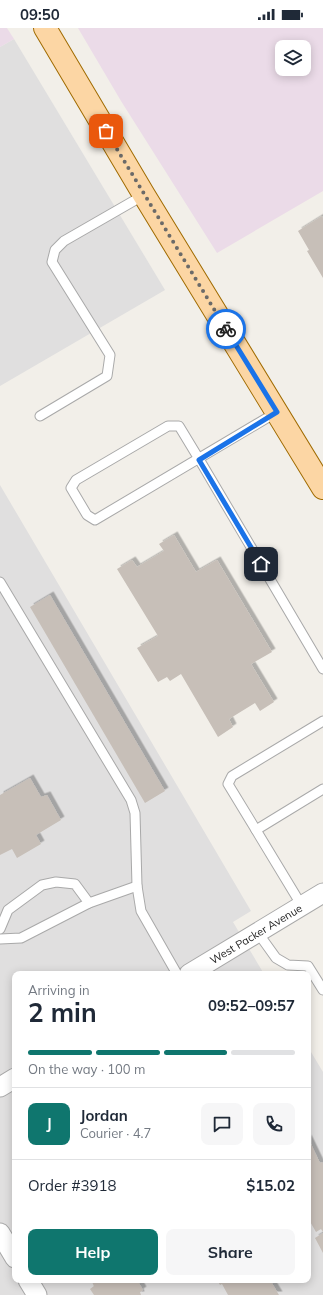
<!DOCTYPE html>
<meta charset="utf-8">
<style>
:root{--surface:#fff;--page:#f6f6f7;--text:#1f2937;--muted:#747a83;--line:#e0e1e3;--accent:#0f766e}
body{margin:0;font-family:Mulish,sans-serif;background:var(--page);color:var(--text);height:100vh;display:flex;flex-direction:column;font-size:15px;white-space:nowrap}
*{box-sizing:border-box;margin:0}
p{font-size:13px;color:var(--muted)}
.icon{flex:none;width:22px;height:22px;fill:none;stroke:currentColor;stroke-width:2;stroke-linecap:round;stroke-linejoin:round}
.map{position:relative;flex:1;overflow:hidden}
.drawer{position:absolute;left:12px;top:943px;width:299px;height:312px;display:flex;flex-direction:column;background:var(--surface);border-radius:8px;box-shadow:0 2px 10px #0003}
.drawer>*{flex:none}
.buttons{position:absolute;left:275px;top:12px;display:grid;gap:8px}
.buttons a{display:grid;place-items:center;width:36px;height:36px;border-radius:8px;background:var(--surface);box-shadow:0 2px 10px #0003;font-size:20px}
.pin{position:absolute;display:grid;place-items:center;width:34px;height:34px;color:#fff;margin:-17px;border-radius:8px;box-shadow:0 2px 6px #0006}
.courier{position:absolute;display:grid;place-items:center;width:40px;height:40px;margin:-20px;border:3px solid #1a73e8;border-radius:50%;background:#fff;color:#222;box-shadow:0 1px 5px #0007}
.headline em{font-style:normal;font-weight:700}
.headline div{display:flex;flex-direction:column-reverse}
.headline{display:flex;align-items:center;justify-content:space-between;height:68px;padding:0 16px}
h1{font-size:26px;font-weight:700;line-height:30px}
.bar{display:grid;grid-template-columns:repeat(4,1fr);gap:6px 4px;align-content:center;height:48px;padding:0 16px}
.bar i{height:5px;border-radius:3px;background:var(--line)}
.bar .current{background:var(--accent)}
.bar p{grid-column:span 4}
.line{display:flex;align-items:center;gap:10px;padding:0 16px;border-top:1px solid var(--line)}
.line div{flex:1}
.round{display:grid;place-items:center;flex:none;width:42px;height:42px;border-radius:8px;background:var(--page)}
.button{display:flex;gap:8px;margin-top:auto;padding:8px 16px}
.button a{flex:1;height:46px;border-radius:8px;background:var(--accent);color:#fff;font-size:16px;font-weight:700;line-height:46px;text-align:center}
.button a+a{background:var(--page);color:var(--text)}
.status{display:flex;justify-content:space-between;align-items:center;height:28px;padding:0 20px;background:var(--surface);direction:ltr}
.status svg{height:11px;fill:currentColor}
.map>svg:first-child{display:block}
.residential{fill:#e0dfdf}
.industrial{fill:#ebdbe8;fill-rule:evenodd}
.building{fill:#c7bfb8;filter:url(#shadow)}
.lines{fill:none;stroke-linecap:round;stroke-linejoin:round}
.service-casing{stroke:#a9a9a9;stroke-width:11}
.minor-casing{stroke:#a9a9a9;stroke-width:21}
.primary-casing{stroke:#a06b00;stroke-width:24}
.service{stroke:#fff;stroke-width:9}
.minor{stroke:#fff;stroke-width:19}
.primary{stroke:#fcd6a4;stroke-width:22}
.done{stroke:#6b6a68;stroke-width:4;stroke-dasharray:0 7.2}
.route{stroke:#1a73e8;stroke-width:5}
.labels{text-anchor:middle;dominant-baseline:central;stroke-width:3.5;stroke-linejoin:round;paint-order:stroke}
.street-label{font-size:11px;fill:#222;stroke:#fff}
</style>
<div class="status"><b>09:50</b><svg viewBox="0 0 49 12"><path d="M0 12V9h3v3zM5 12V6h3v6zM10 12V3h3v9zM15 12V0h3v12zM26 1h20v11H26zM47 4h2v5h-2z"/></svg></div>
<div class="map">
<svg width="323" height="1267" viewBox="0 0 323 1267">
<defs>
<filter id="shadow"><feDropShadow dx="3.5" dy="-3.5" stdDeviation="0" flood-color="#0004"/></filter>
</defs>
<rect width="100%" height="100%" fill="#f2efe9"/>
<g class="residential">
<path d="M 14,11 L 165,262 L 0,358 L 0,19 Z"/>
<path d="M 0,457 L 251,883 L 233,894 L 264,946 L 15,946 L 15,1252 L 308,1252 L 308,1019 L 323,1044 L 323,1267 L 0,1267 Z"/>
</g>
<g class="industrial">
<path d="M 0,0 L 7,0 L 14,11 L 0,19 Z"/>
<path d="M 78,0 L 323,0 L 323,163 L 217,225 L 121,73 ZM 282,19 L 304,19 L 304,41 L 282,41 Z"/>
</g>
<g class="building">
<path d="M 322,188 L 323,191 L 323,250 L 307,223 L 309,222 L 298,203 Z"/>
<path d="M 174,507 L 196,544 L 217,532 L 272,624 L 251,636 L 274,674 L 260,683 L 255,675 L 229,691 L 233,699 L 218,709 L 181,646 L 170,653 L 167,649 L 158,654 L 137,620 L 158,608 L 117,541 L 132,532 L 137,539 L 164,523 L 159,516 Z"/>
<path d="M 50,567 L 165,763 L 145,775 L 30,579 Z"/>
<path d="M 30,750 L 41,769 L 47,767 L 61,792 L 36,807 L 41,816 L 17,830 L 12,821 L 0,827 L 0,767 Z"/>
<path d="M 308,1110 L 320,1135 L 322,1134 L 323,1136 L 323,1204 L 321,1201 L 316,1204 L 308,1190 Z"/>
<path d="M 323,1205 L 323,1225 L 315,1210 Z"/>
<path d="M 91,1252 L 137,1252 L 143,1262 L 140,1264 L 141,1267 L 94,1267 L 90,1261 L 94,1258 Z"/>
<path d="M 217,1252 L 270,1252 L 279,1267 L 228,1267 L 222,1256 L 220,1257 Z"/>
</g>
<g class="lines">
<defs>
<g id="service">
<path d="M 277,384 L 95,492 L 87,487 L 71,460 L 76,452 L 168,398 L 179,398 L 199,431 L 323,641"/>
<path d="M 40,388 L 107,348 L 110,327 L 52,234 L 55,222 L 64,213 L 144,167"/>
<path d="M 0,554 L 131,772 L 135,785 L 137,858 L 141,883 L 177,946"/>
<path d="M 256,802 L 228,756 L 232,748 L 323,693"/>
<path d="M 302,878 L 256,802 L 323,761"/>
<path d="M 0,901 L 8,882 L 42,857 L 56,854 L 75,856 L 89,875"/>
<path d="M 258,905 L 276,930 L 288,937 L 308,938 L 323,962"/>
<path d="M 0,911 L 21,910 L 89,875 L 137,858"/>
</g>
<g id="minor">
<path d="M 189,946 L 323,865"/>
<path d="M 0,1059 L 15,1050"/>
<path d="M 0,1205 L 15,1230"/>
<path d="M 28,1252 L 37,1267"/>
</g>
<path id="primary" d="M 45,0 L 144,167 L 323,460"/>
</defs>
<use href="#service" class="service-casing"/>
<use href="#minor" class="minor-casing"/>
<use href="#primary" class="primary-casing"/>
<use href="#service" class="service"/>
<use href="#minor" class="minor"/>
<use href="#primary" class="primary"/>
</g>
<g class="lines">
<path class="done" d="M 106,103 L 226,301"/>
<path class="route" d="M 226,301 L 277,384 L 199,432 L 261,536"/>
</g>
<g class="labels">
<g class="street-label">
<text transform="translate(256 906) rotate(-31)">West Packer Avenue</text>
</g>
</g>
</svg>
<div class="buttons">
<a><svg class="icon" aria-label="layers" viewBox="0 0 24 24"><path d="M12 4l9 5-9 5-9-5zM3 14l9 5 9-5"/></svg></a>
</div>
<div class="pin" style="left:106px;top:103px;background:#ea580c"><svg class="icon" aria-label="bag" viewBox="0 0 24 24"><path d="M5 8h14l-1 12H6zM9 8a3 3 0 0 1 6 0"/></svg></div>
<div class="pin" style="left:261px;top:536px;background:#1f2937"><svg class="icon" aria-label="home" viewBox="0 0 24 24"><path d="M3 11l9-7 9 7M6 9v11h12V9"/></svg></div>
<div class="courier" style="left:226px;top:301px"><svg class="icon" aria-label="bike" viewBox="0 0 24 24"><circle cx="6" cy="16" r="4"/><circle cx="18" cy="16" r="4"/><path d="M6 16l4-8h5l3 8M10 8l3 8H6M13 5h3"/></svg></div>
<section class="drawer">
<div class="headline"><div><h1>2 min</h1><p>Arriving in</p></div><em>09:52–09:57</em></div>
<div class="bar"><i class="current"></i><i class="current"></i><i class="current"></i><i></i><p>On the way · 100 m</p></div>
<div class="line" style="height:72px"><b class="round" style="background:var(--accent);color:#fff">J</b><div><b>Jordan</b><p>Courier · 4.7</p></div><a class="round"><svg class="icon" aria-label="chat" viewBox="0 0 24 24"><path d="M4 5h16v11H9l-5 4z"/></svg></a><a class="round"><svg class="icon" aria-label="phone" viewBox="0 0 24 24"><path d="M5 4h4l2 5-3 2q2 4 5 5l2-3 5 2v4C11 20 4 13 5 4z"/></svg></a></div>
<div class="line" style="height:52px"><div>Order #3918</div><b>$15.02</b></div>
<div class="button"><a>Help</a><a>Share</a></div>
</section>
</div>
